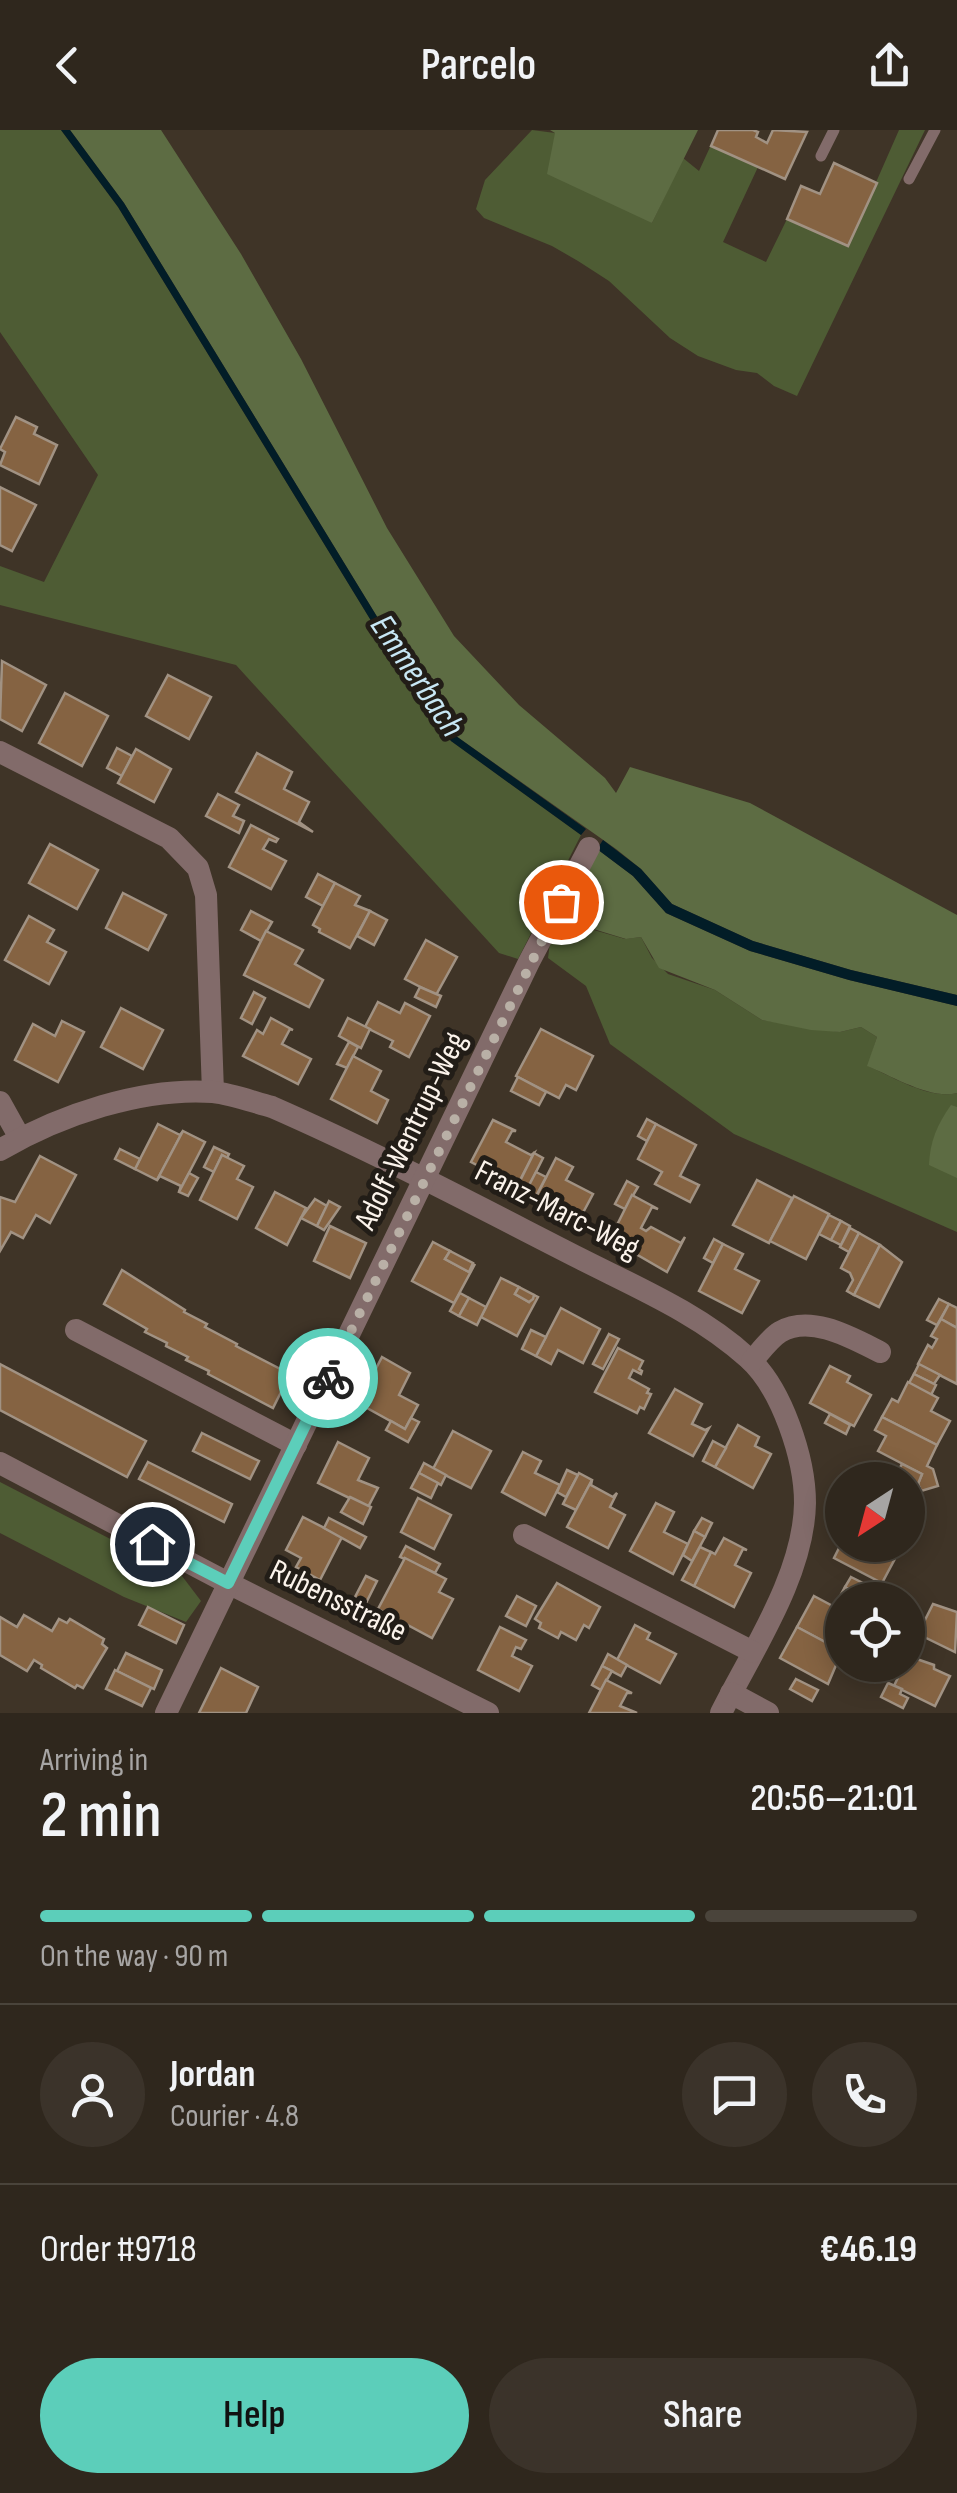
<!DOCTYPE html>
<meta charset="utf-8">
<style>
:root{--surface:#2f271d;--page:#3b332a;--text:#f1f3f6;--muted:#a7a5a4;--line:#4a443b;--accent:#5cceba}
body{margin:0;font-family:"Sofia Sans Condensed",sans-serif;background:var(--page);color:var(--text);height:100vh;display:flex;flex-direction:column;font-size:38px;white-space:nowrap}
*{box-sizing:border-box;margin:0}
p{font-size:32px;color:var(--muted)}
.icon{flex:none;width:55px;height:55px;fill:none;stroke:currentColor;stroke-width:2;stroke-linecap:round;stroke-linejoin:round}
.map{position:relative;height:1583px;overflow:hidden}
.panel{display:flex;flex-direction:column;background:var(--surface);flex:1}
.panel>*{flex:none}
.needle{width:65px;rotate:216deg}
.tools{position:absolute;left:825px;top:1332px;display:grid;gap:20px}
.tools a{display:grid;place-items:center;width:100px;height:100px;border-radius:50%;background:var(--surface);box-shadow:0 5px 25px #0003,0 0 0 2px var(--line);font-size:50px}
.pin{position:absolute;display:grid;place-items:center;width:85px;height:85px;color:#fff;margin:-42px;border:5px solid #fff;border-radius:50%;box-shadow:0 2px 10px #0007}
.courier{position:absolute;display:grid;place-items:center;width:100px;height:100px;margin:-50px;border:8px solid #5cceba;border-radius:50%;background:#fff;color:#222;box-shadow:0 2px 12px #0007}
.summary em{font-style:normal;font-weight:600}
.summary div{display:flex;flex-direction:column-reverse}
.summary{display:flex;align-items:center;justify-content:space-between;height:170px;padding:0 40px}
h1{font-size:65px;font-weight:600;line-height:75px}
.bar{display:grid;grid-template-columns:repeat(4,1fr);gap:15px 10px;align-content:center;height:120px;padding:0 40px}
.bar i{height:12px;border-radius:8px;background:var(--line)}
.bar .current{background:var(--accent)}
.bar p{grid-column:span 4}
.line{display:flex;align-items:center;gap:25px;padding:0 40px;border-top:2px solid var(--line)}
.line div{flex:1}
.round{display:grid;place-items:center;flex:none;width:105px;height:105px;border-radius:52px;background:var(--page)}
.button{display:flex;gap:20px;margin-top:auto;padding:20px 40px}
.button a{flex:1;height:115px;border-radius:60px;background:var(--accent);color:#111;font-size:40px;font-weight:600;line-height:115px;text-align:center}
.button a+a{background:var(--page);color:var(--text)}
header{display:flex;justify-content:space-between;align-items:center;height:130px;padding:0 40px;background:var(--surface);font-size:45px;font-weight:600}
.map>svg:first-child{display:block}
.green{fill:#4e5c34}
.forest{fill:#5d6c43}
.water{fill:#021d27}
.building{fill:#856342;stroke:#a19283;stroke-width:2.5}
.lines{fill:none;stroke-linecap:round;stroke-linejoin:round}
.service{stroke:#826b6a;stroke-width:11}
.minor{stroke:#826b6a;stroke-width:22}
.done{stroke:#b9b0a6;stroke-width:10;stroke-dasharray:0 18}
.route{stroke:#5cceba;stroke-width:12}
.labels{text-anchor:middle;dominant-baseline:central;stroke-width:10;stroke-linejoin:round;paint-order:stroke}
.street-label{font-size:32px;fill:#fbf3eb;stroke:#221d17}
.water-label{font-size:35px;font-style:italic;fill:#c8e7f5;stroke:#221d17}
</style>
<header><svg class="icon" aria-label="back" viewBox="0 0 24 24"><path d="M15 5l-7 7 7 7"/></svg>Parcelo<svg class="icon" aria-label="share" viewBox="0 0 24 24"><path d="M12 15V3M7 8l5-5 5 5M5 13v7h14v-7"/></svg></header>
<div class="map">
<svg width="957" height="1583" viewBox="0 0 957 1583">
<rect width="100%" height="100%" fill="#3f3427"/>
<g class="green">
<path d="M 0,0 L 61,0 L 118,77 L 422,574 L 451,611 L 581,705 L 518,829 L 499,823 L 236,535 L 0,475 L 0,436 L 44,452 L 98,345 L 0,202 Z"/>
<path d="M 532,0 L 555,3 L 652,93 L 683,28 L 699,41 L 711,15 L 758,37 L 723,112 L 766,132 L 787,89 L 848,116 L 899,0 L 925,0 L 797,266 L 774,256 L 757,243 L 736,240 L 698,226 L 670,208 L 609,151 L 578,131 L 552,116 L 484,88 L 476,79 L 485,50 Z"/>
<path d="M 582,746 L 587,798 L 625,809 L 641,807 L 652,828 L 668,844 L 715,860 L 762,890 L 840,902 L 861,897 L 877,907 L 868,936 C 893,947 930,970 957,963 L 957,1102 L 734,1004 L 610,914 L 586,856 L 548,828 L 550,813 Z"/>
<path d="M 0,1352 L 182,1446 L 201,1471 L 186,1492 L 124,1467 L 0,1403 Z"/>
</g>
<g class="forest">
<path d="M 70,0 L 161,0 L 241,124 L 301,229 L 387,398 L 454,506 L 519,575 L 605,648 L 616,663 L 630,637 L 750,673 L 957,785 L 957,865 L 851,840 L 753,811 L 672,774 L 641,739 L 616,719 L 456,606 L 428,570 L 124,73 Z"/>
<path d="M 550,0 L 698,0 L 652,93 L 547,44 L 555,3 Z"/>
<path d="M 597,719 L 633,746 L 666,783 L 750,821 L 849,850 L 957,876 L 957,963 C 931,970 892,946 867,936 L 877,907 L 861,897 L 840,902 L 811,900 L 762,890 L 715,860 L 659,838 L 641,807 L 626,809 L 577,794 L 576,765 Z"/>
<path d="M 951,975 L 957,977 L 957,1048 L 929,1035 C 930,1011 937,995 951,975 Z"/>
</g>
<g class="water">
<path d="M 61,0 L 70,0 L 124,73 L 428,570 L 456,606 L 586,699 L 581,705 L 451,611 L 422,574 L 118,77 Z"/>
<path d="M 603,710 L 641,739 L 672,774 L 753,811 L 851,840 L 957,865 L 957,876 L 849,850 L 750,821 L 666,783 L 633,746 L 597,719 Z"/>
</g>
<g class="building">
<path d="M 718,0 L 753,0 L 758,2 L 756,7 L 767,13 L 773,0 L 807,2 L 785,49 L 711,16 Z"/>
<path d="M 834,33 L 877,53 L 848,116 L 787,89 L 801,56 L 820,64 Z"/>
<path d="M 16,287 L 37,297 L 34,304 L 57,315 L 39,354 L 0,335 L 5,322 L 0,319 Z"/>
<path d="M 0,357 L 36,375 L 12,421 L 0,415 Z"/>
<path d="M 2,531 L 46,555 L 22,601 L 0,589 Z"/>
<path d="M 168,545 L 211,567 L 189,609 L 146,586 Z"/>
<path d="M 65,563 L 108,586 L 82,636 L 39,613 Z"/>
<path d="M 117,618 L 132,626 L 122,646 L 107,638 Z"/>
<path d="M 136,619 L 171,639 L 154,672 L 118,653 Z"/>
<path d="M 257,623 L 292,642 L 284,659 L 309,672 L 299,692 L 313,702 L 236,662 Z"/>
<path d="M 218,664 L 239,675 L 233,686 L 244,691 L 239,703 L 206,686 Z"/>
<path d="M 251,695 L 278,709 L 276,712 L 269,709 L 263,719 L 286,731 L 271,759 L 229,737 Z"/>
<path d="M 50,714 L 98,740 L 77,779 L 29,753 Z"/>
<path d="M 318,744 L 335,753 L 323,776 L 306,767 Z"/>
<path d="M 335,753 L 360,766 L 355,775 L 370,781 L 350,818 L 319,802 L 320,799 L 313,795 Z"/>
<path d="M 123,763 L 166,785 L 148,820 L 106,798 Z"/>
<path d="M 251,781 L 272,792 L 261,811 L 241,800 Z"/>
<path d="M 370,781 L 387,790 L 374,815 L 357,806 Z"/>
<path d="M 29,786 L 54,800 L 47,812 L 66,822 L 49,854 L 5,830 Z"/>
<path d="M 266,801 L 303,820 L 295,834 L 323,850 L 309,877 L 244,845 Z"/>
<path d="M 426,810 L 457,827 L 436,865 L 405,849 Z"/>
<path d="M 420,857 L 441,866 L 436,877 L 415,867 Z"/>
<path d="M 254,862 L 265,868 L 252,894 L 241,888 Z"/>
<path d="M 378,872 L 400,883 L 405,873 L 430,886 L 409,927 L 390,917 L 393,911 L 365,897 Z"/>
<path d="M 121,878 L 163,900 L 143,939 L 101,917 Z"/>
<path d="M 271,888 L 293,900 L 290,899 L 282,914 L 311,929 L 298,954 L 243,926 L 257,900 L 263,904 Z"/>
<path d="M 348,888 L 370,899 L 361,918 L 339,906 Z"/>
<path d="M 62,891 L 84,902 L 58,952 L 15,930 L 33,894 L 55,906 Z"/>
<path d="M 541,899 L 593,926 L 576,960 L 566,955 L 559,968 L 516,946 Z"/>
<path d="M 349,912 L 358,917 L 347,938 L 337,934 Z"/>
<path d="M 353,926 L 381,941 L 371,961 L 388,970 L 377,993 L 331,969 Z"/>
<path d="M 518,947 L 546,962 L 539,975 L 511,961 Z"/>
<path d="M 647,989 L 656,994 L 647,1011 L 638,1006 Z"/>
<path d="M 493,990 L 516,1001 L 512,1001 L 506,1012 L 531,1025 L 534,1023 L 517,1056 L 471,1032 Z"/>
<path d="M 158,994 L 180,1005 L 183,1001 L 157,1050 L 135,1039 Z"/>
<path d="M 656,994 L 696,1015 L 680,1046 L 699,1055 L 690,1072 L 655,1054 L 662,1042 L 638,1029 Z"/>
<path d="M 183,1001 L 205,1012 L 179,1062 L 181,1056 L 160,1046 L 157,1050 Z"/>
<path d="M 214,1017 L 229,1024 L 227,1028 L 222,1025 L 214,1042 L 204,1037 Z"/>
<path d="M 120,1019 L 140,1029 L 135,1039 L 115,1029 Z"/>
<path d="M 534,1023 L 543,1028 L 528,1058 L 519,1053 Z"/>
<path d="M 222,1025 L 244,1036 L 237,1049 L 253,1057 L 237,1089 L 200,1070 Z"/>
<path d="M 40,1026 L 76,1045 L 50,1093 L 36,1085 L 23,1108 L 11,1102 L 0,1121 L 0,1067 L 15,1072 Z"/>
<path d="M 556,1028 L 573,1037 L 566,1050 L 593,1064 L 578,1092 L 535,1069 Z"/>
<path d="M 536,1042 L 546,1047 L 536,1066 L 526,1061 Z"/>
<path d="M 189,1043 L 198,1048 L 188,1066 L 179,1062 Z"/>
<path d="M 757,1050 L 792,1068 L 769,1113 L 733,1095 Z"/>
<path d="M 627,1051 L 638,1057 L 625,1079 L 615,1074 Z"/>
<path d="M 275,1062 L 306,1078 L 287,1115 L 256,1098 Z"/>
<path d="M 632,1065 L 658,1079 L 652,1077 L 641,1098 L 646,1101 L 651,1097 L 681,1113 L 685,1107 L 667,1142 L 610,1109 Z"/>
<path d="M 794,1066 L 829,1084 L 806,1129 L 770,1111 Z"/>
<path d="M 315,1069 L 327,1076 L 317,1096 L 301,1088 Z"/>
<path d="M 329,1071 L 340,1077 L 324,1100 L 317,1096 Z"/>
<path d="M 829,1085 L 841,1091 L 831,1110 L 819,1104 Z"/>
<path d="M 841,1091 L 850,1096 L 841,1115 L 831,1110 Z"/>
<path d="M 330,1096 L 366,1113 L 350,1148 L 314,1131 Z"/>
<path d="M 850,1098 L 859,1103 L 849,1122 L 840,1117 Z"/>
<path d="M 859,1103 L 880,1115 L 854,1165 L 847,1161 L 853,1150 L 850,1143 L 841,1138 Z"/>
<path d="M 714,1109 L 723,1114 L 713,1133 L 704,1128 Z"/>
<path d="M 433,1112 L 450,1121 L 445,1129 L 469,1142 L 475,1134 L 454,1173 L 412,1151 Z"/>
<path d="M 723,1114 L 743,1124 L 735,1139 L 759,1151 L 742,1183 L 699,1161 Z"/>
<path d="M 880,1115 L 902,1132 L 879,1177 L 854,1165 Z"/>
<path d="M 450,1121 L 473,1133 L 469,1142 L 445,1129 Z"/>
<path d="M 122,1140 L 185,1180 L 184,1182 L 207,1194 L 205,1197 L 237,1214 L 236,1216 L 290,1244 L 273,1278 L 208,1244 L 209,1241 L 186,1230 L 188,1227 L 166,1216 L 167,1213 L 145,1202 L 147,1199 L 104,1174 Z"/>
<path d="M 501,1148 L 519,1157 L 515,1164 L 529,1172 L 534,1165 L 538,1167 L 517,1206 L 481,1187 Z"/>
<path d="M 519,1157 L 534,1165 L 533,1169 L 529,1172 L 515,1164 Z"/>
<path d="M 460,1163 L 469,1168 L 459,1186 L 450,1181 Z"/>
<path d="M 469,1168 L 486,1177 L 477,1195 L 459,1186 Z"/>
<path d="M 939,1169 L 949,1174 L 937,1195 L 927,1190 Z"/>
<path d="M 949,1174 L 957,1178 L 957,1198 L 941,1189 Z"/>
<path d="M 561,1178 L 600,1199 L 583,1233 L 558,1220 L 551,1234 L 536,1226 Z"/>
<path d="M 941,1189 L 957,1198 L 957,1254 L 918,1234 L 928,1215 L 932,1218 L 937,1209 L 931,1206 Z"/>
<path d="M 531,1200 L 546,1207 L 536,1226 L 522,1219 Z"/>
<path d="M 609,1204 L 619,1209 L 603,1239 L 593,1234 Z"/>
<path d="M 618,1218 L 643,1231 L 639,1239 L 642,1241 L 641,1244 L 633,1240 L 629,1248 L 649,1259 L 647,1263 L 651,1264 L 644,1279 L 640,1277 L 637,1283 L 595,1262 Z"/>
<path d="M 382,1227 L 410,1243 L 399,1265 L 418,1275 L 405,1299 L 358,1273 Z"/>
<path d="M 0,1234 L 146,1311 L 127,1347 L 0,1280 Z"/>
<path d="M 919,1234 L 940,1245 L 934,1254 L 914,1244 Z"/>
<path d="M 830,1236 L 850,1246 L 847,1252 L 871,1265 L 854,1296 L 810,1273 Z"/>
<path d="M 914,1244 L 936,1255 L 931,1265 L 909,1253 Z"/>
<path d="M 908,1252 L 938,1268 L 931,1281 L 950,1291 L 937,1315 L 882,1287 L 892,1269 L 898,1272 Z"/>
<path d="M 675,1259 L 702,1274 L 692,1294 L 705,1300 L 709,1298 L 693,1326 L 649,1303 Z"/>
<path d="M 830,1284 L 850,1295 L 846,1304 L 825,1293 Z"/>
<path d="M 882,1287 L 937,1315 L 927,1336 L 933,1339 L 938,1356 L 921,1361 L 918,1354 L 922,1344 L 878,1321 L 886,1306 L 875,1300 Z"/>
<path d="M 411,1288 L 419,1292 L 408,1312 L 386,1300 L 391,1291 L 405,1299 Z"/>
<path d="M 738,1295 L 759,1307 L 755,1316 L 771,1324 L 753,1358 L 715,1337 Z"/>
<path d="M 453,1301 L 491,1321 L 471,1358 L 433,1339 Z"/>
<path d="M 202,1303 L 259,1331 L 250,1349 L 193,1321 Z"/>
<path d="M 713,1311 L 726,1318 L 715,1337 L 703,1331 Z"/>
<path d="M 338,1312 L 369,1328 L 358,1350 L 378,1358 L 368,1377 L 318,1353 Z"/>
<path d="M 523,1322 L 541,1331 L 535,1343 L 560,1355 L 545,1385 L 502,1362 Z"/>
<path d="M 148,1332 L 232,1374 L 224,1392 L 139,1349 Z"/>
<path d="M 424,1333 L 446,1345 L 441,1355 L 419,1343 Z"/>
<path d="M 902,1334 L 922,1344 L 918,1354 L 897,1343 Z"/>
<path d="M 567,1340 L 578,1345 L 566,1367 L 557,1362 Z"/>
<path d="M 419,1343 L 438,1353 L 431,1368 L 411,1358 Z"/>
<path d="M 579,1343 L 592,1350 L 576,1380 L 563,1374 Z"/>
<path d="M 897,1343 L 918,1354 L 921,1361 L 916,1371 L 908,1367 L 908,1350 L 894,1350 Z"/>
<path d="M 592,1350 L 591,1355 L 613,1367 L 617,1363 L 610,1377 L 625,1385 L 608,1418 L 567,1397 Z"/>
<path d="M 350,1367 L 371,1377 L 363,1394 L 341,1382 Z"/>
<path d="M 418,1368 L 451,1385 L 434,1419 L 401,1402 Z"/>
<path d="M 656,1373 L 674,1382 L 664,1402 L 688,1414 L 673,1444 L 630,1421 Z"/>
<path d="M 303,1387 L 342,1407 L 320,1450 L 296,1437 L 301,1428 L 286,1420 Z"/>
<path d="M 329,1388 L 366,1407 L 360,1418 L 324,1398 Z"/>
<path d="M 702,1388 L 712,1393 L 705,1407 L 694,1401 Z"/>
<path d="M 694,1401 L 705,1407 L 692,1431 L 683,1425 Z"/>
<path d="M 724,1408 L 747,1420 L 743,1419 L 735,1435 L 751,1443 L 734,1477 L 694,1456 L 711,1422 L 715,1424 Z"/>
<path d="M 842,1412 L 842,1415 L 882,1415 L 898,1423 L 882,1453 L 834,1428 Z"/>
<path d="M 406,1416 L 440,1434 L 435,1443 L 400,1427 Z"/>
<path d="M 700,1417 L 711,1422 L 694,1456 L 682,1450 Z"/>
<path d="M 405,1428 L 446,1449 L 439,1462 L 453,1469 L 432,1508 L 378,1479 Z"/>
<path d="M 366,1446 L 377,1451 L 366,1473 L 355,1467 Z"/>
<path d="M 851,1447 L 873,1458 L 867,1469 L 845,1457 Z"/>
<path d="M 557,1453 L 600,1477 L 589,1498 L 584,1495 L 576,1510 L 561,1502 L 558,1508 L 539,1498 L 541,1493 L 535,1489 Z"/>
<path d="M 845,1457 L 867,1469 L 867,1470 L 839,1468 Z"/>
<path d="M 517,1466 L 536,1476 L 526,1496 L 506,1486 Z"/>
<path d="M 814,1466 L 842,1481 L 842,1521 L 797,1497 Z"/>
<path d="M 933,1474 L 957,1482 L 955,1522 L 918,1504 Z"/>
<path d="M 148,1477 L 184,1495 L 176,1513 L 139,1495 Z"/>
<path d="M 24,1485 L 52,1501 L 59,1489 L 67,1493 L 70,1489 L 104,1509 L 102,1514 L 107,1518 L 83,1558 L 77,1555 L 75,1558 L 41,1538 L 42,1535 L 34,1530 L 27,1541 L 0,1525 L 0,1487 L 17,1497 Z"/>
<path d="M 635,1495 L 650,1503 L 647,1509 L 676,1524 L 660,1553 L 617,1530 Z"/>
<path d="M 500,1497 L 526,1510 L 521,1519 L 516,1517 L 512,1526 L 532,1536 L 519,1561 L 478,1540 Z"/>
<path d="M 797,1497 L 842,1521 L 828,1554 L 780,1528 Z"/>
<path d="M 126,1523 L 162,1540 L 154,1559 L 117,1541 Z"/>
<path d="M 608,1524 L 627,1535 L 621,1546 L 602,1536 Z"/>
<path d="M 908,1526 L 934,1535 L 934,1539 L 950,1546 L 935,1576 L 894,1556 L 904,1535 L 908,1535 Z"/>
<path d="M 602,1536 L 612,1541 L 601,1560 L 592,1555 Z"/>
<path d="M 221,1538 L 258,1557 L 246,1583 L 199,1583 Z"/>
<path d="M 115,1540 L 151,1558 L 142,1576 L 106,1559 Z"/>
<path d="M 796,1549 L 818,1560 L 812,1571 L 790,1559 Z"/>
<path d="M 606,1550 L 632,1563 L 627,1563 L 620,1576 L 637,1583 L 589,1583 Z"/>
<path d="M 888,1553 L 902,1559 L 900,1564 L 908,1568 L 903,1578 L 881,1567 Z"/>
</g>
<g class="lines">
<g class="service">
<path d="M 821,26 L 834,0"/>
<path d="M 909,49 L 935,0"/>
</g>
<g class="minor">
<path d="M 0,622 L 169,708 L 198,738 L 206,765 L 213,962"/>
<path d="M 0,972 L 20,1008"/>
<path d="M 0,1020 C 60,985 142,957 213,962 C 232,964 253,972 272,977 C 377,1023 477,1076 579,1128 C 636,1157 700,1184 748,1228 C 782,1258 805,1329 805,1373 C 804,1445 752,1521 721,1583"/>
<path d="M 76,1200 L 296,1315"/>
<path d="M 752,1231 C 760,1222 770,1208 780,1202 C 811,1184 852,1208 880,1222"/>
<path d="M 0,1333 L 228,1453 L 488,1583"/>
<path d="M 524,1405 L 753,1522"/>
<path d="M 731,1563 L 768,1583"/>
<path d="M 166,1583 L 529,832 L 589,718"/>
</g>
</g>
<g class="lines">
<path class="done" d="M 328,1248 L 561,772"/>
<path class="route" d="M 152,1414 L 228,1453 L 328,1248"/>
</g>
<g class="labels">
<g class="street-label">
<text transform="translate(411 1001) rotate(-64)">Adolf-Wentrup-Weg</text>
<text transform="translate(557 1080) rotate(27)">Franz-Marc-Weg</text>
<text transform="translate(338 1471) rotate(26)">Rubensstraße</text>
</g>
<g class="water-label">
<text transform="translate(417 546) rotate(56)">Emmerbach</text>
</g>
</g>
</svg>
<div class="tools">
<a><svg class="needle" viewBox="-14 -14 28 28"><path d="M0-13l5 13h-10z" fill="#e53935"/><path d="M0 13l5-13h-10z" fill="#a7a5a4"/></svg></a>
<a><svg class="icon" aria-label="locate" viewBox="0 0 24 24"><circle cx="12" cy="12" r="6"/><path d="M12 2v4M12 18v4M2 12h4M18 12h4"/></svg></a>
</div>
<div class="pin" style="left:561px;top:772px;background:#ea580c"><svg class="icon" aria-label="bag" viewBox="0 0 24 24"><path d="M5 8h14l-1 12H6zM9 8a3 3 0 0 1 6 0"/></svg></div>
<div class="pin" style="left:152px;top:1414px;background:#1f2937"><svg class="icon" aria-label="home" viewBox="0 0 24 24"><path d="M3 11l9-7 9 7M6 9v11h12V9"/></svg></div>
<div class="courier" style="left:328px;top:1248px"><svg class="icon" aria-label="bike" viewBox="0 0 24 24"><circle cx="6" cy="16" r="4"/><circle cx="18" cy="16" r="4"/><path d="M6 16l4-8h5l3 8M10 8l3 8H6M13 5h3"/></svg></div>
</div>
<section class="panel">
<div class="summary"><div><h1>2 min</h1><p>Arriving in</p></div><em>20:56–21:01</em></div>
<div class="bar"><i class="current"></i><i class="current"></i><i class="current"></i><i></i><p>On the way · 90 m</p></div>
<div class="line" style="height:180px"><a class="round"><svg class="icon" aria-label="person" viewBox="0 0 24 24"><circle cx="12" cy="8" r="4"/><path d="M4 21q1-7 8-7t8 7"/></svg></a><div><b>Jordan</b><p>Courier · 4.8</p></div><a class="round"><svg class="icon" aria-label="chat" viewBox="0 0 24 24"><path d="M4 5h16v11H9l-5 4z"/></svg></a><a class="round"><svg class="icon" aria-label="phone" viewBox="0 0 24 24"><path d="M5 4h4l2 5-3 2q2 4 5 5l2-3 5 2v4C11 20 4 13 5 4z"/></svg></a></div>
<div class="line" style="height:130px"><div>Order #9718</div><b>€46.19</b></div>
<div class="button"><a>Help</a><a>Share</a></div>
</section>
